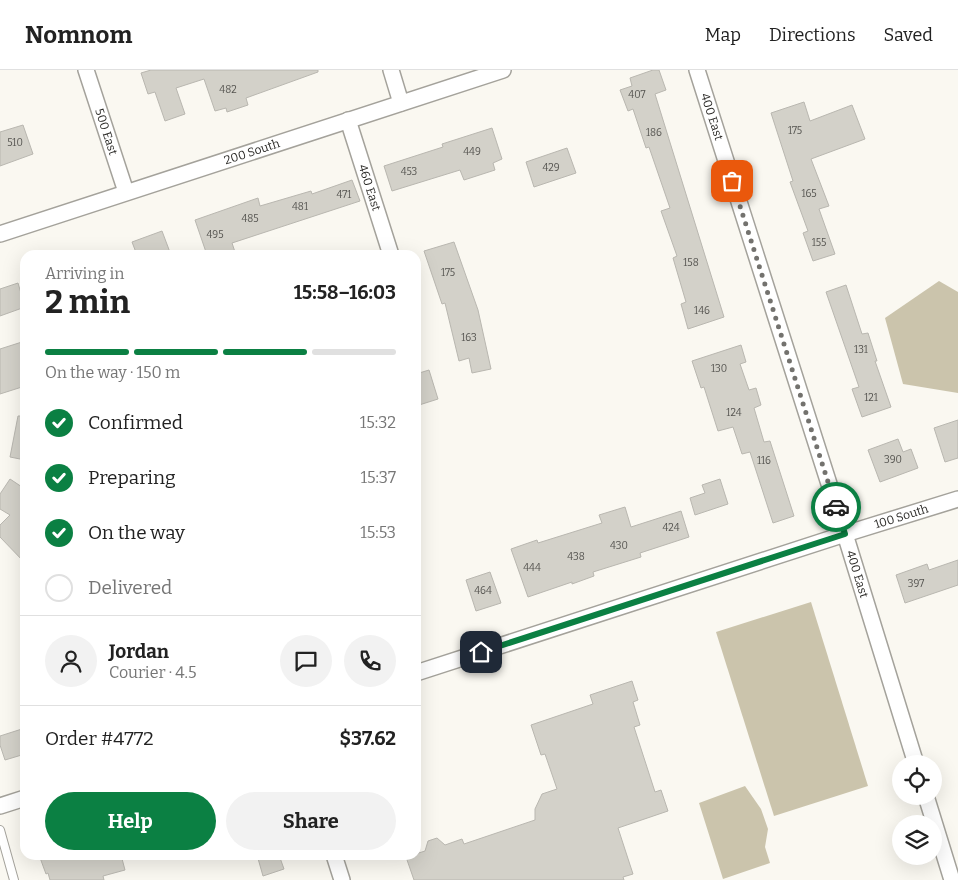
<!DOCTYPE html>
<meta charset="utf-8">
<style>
:root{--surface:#fff;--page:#f2f2f2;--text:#222;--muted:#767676;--line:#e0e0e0;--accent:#0b8043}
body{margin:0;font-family:Bitter,serif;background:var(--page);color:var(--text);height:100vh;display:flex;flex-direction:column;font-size:19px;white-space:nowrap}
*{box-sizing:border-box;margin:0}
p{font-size:16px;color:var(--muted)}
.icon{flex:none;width:28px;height:28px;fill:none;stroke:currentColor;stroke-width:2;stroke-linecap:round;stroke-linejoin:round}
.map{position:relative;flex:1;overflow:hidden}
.details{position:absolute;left:20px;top:180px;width:401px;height:610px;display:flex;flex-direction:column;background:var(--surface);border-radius:15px;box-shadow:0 5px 20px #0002}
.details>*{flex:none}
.tools{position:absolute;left:892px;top:685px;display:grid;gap:10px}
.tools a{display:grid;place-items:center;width:50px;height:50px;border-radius:50%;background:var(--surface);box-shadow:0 5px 20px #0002;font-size:25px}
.pin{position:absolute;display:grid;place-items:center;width:42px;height:42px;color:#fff;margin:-21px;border-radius:10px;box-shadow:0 2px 8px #0006}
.courier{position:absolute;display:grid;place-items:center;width:50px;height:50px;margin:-25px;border:4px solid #0b8043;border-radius:50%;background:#fff;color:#222;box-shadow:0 1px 6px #0007}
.head em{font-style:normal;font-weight:700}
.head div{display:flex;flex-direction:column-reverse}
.head{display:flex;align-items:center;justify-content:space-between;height:85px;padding:0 25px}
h1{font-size:32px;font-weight:700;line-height:38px}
.bar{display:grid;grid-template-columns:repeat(4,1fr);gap:8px 5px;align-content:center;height:60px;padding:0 25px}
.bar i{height:6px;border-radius:4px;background:var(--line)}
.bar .current{background:var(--accent)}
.bar p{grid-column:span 4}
.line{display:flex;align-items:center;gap:12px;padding:0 25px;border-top:1px solid var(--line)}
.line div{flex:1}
.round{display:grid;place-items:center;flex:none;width:52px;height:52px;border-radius:26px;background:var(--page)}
ol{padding:0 25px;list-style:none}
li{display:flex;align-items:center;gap:15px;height:55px}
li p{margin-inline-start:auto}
li .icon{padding:5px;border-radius:50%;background:var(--accent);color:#fff;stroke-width:4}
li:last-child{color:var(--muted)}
li i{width:28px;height:28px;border:2px solid var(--line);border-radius:50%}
.button{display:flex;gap:10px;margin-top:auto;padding:10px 25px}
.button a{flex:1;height:58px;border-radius:30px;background:var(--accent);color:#fff;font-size:20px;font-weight:700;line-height:58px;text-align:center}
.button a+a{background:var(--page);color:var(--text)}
header{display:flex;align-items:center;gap:30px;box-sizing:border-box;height:70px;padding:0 25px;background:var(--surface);border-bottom:1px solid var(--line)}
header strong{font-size:24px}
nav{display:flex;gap:28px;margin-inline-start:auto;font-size:18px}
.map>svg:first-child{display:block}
.green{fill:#cbc4ac}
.building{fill:#d3d1c9;stroke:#b9b7b0}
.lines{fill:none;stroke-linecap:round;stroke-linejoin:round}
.service-casing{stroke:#a4a29b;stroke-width:10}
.minor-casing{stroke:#a4a29b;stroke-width:18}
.service{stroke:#fff;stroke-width:8}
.minor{stroke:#fff;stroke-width:15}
.done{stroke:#73726e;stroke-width:5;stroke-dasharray:0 9}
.route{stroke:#0b8043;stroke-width:6}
.labels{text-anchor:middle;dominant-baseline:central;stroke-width:4;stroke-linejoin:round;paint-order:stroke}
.number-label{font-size:10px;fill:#555450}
.street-label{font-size:12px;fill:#2b2a27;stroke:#faf8f1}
</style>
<header>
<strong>Nomnom</strong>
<nav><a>Map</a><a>Directions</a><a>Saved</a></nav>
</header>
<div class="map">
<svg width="958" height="810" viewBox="0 0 958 810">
<rect width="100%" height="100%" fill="#faf8f1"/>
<g class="green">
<path d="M 939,211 L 958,222 L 958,323 L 903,314 L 885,248 Z"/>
<path d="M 811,532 L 868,716 L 774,746 L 716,562 Z"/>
<path d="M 745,716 L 761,739 L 768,759 L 765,777 L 770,793 L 723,809 L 699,733 Z"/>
</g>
<g class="building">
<path d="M 151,0 L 318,0 L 318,2 L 246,28 L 248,35 L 227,42 L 226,38 L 215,41 L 204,9 L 176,18 L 185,44 L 165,51 L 155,22 L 148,24 L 141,3 Z"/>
<path d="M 653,0 L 659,0 L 666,20 L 655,24 L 724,247 L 688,259 L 681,234 L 686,232 L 673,188 L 677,186 L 661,141 L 670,138 L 649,77 L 646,78 L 633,39 L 628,41 L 620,20 L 632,16 L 630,8 Z"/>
<path d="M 804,32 L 810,51 L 852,35 L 865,69 L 811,89 L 829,136 L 819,139 L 835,184 L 813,191 L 803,163 L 808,161 L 790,112 L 793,111 L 771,43 Z"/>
<path d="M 23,55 L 33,84 L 0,96 L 0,62 Z"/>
<path d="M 492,58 L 502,89 L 493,93 L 495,100 L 464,110 L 460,100 L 392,121 L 384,96 L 443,77 L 442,74 Z"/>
<path d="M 567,78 L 576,103 L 534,117 L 526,92 Z"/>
<path d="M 352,110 L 360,131 L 232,173 L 236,185 L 207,185 L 195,150 L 258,128 L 260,136 L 311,121 L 312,124 Z"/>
<path d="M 162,161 L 171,185 L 137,185 L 132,172 Z"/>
<path d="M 454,172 L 478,240 L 491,299 L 472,303 L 469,288 L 459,291 L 445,233 L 442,234 L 424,181 Z"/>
<path d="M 18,213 L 25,237 L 0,246 L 0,219 Z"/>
<path d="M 846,215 L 862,264 L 868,263 L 877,291 L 875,291 L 891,337 L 862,347 L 852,319 L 859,317 L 826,222 Z"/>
<path d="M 25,271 L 25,316 L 0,324 L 0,279 Z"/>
<path d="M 741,275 L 746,292 L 740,294 L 749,320 L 756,318 L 761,335 L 754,338 L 764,372 L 770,371 L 794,446 L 773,453 L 750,382 L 742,384 L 733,357 L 718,361 L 704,317 L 701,318 L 692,291 Z"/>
<path d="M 429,300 L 438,329 L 416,336 L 416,304 Z"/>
<path d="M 18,346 L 25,346 L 25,390 L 10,387 Z"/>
<path d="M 958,350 L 958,388 L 945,392 L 934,358 Z"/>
<path d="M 898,369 L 903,382 L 911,379 L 918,398 L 880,412 L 868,380 Z"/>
<path d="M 10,409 L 25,419 L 25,493 L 0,467 L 0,455 L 10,445 L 0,439 L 0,424 Z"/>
<path d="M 720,409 L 728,434 L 695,445 L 690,428 L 705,423 L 702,415 Z"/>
<path d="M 625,437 L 631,457 L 681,441 L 689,467 L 640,483 L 641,487 L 593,502 L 594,506 L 572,514 L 572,512 L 528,527 L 511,479 L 537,470 L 538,473 L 602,453 L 599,445 Z"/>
<path d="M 958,490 L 958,515 L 905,533 L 896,505 L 927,494 L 929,500 Z"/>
<path d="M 490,502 L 501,533 L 476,541 L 466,510 Z"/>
<path d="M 632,611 L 638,630 L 633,632 L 640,655 L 634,657 L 655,722 L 661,720 L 668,741 L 618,758 L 633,804 L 623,807 L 624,810 L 414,810 L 406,787 L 425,781 L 428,771 L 437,768 L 445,775 L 462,769 L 464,774 L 535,750 L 535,739 L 542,724 L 557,719 L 545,684 L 541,685 L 531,655 L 593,634 L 590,625 Z"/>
<path d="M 25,658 L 25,684 L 5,690 L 0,675 L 0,666 Z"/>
<path d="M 39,785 L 121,785 L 125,800 L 103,806 L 104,810 L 50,810 L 48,803 L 46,804 Z"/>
<path d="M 257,785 L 279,785 L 284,799 L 263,806 Z"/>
</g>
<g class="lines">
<defs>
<path id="service" d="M 0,760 L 14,810"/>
<g id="minor">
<path id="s1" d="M 86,0 L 126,122"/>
<path d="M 391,0 L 401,33"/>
<path id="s2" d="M 697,0 L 845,464 L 916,694"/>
<path id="s3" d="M 348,50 L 391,185"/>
<path id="s4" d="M 0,164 L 503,0"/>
<path id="s5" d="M 416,603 L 845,464 L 958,429"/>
<path d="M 926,726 L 952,810"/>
<path d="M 0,736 L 25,728"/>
<path d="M 334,785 L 342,810"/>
</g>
</defs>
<use href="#service" class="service-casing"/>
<use href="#minor" class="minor-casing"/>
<use href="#service" class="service"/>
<use href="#minor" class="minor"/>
</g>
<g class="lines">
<path class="done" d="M 732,111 L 836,437"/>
<path class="route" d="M 481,582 L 845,464 L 836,437"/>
</g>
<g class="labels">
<g class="number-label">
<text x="228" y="20">482</text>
<text x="637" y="25">407</text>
<text x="795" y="61">175</text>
<text x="654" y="63">186</text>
<text x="15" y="73">510</text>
<text x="472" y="82">449</text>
<text x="551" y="98">429</text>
<text x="409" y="102">453</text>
<text x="809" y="124">165</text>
<text x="344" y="125">471</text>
<text x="300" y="137">481</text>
<text x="250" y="149">485</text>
<text x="215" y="165">495</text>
<text x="819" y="173">155</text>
<text x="691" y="193">158</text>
<text x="448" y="203">175</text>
<text x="702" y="241">146</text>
<text x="469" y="268">163</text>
<text x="861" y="280">131</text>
<text x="719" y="299">130</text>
<text x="871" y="328">121</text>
<text x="734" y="343">124</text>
<text x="893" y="390">390</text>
<text x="764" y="391">116</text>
<text x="671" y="458">424</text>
<text x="619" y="476">430</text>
<text x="576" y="487">438</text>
<text x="532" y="498">444</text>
<text x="916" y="514">397</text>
<text x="483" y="521">464</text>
</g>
<g class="street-label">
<text stroke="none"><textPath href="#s2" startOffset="49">400 East</textPath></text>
<text stroke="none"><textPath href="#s1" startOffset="65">500 East</textPath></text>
<text stroke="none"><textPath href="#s4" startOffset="265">200 South</textPath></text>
<text stroke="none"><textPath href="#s3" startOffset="71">460 East</textPath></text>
<text stroke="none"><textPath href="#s5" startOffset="510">100 South</textPath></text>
<text stroke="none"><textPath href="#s2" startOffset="529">400 East</textPath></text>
</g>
</g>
</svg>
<div class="tools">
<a><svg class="icon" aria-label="locate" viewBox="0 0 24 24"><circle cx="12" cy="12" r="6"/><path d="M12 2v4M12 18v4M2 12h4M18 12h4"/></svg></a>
<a><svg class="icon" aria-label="layers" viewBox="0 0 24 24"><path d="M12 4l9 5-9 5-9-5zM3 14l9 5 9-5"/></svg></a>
</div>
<div class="pin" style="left:732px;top:111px;background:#ea580c"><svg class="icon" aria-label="bag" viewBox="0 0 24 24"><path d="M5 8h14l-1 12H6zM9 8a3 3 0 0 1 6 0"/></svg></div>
<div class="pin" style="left:481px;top:582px;background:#1f2937"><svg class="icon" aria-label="home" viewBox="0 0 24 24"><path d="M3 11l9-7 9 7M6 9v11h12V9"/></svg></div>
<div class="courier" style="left:836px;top:437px"><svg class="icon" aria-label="car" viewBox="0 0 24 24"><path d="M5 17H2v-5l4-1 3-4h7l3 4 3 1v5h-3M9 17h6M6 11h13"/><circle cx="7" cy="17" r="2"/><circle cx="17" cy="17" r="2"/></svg></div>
<section class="details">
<div class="head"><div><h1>2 min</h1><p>Arriving in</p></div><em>15:58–16:03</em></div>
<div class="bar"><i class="current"></i><i class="current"></i><i class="current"></i><i></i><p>On the way · 150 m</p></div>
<ol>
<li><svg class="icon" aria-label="check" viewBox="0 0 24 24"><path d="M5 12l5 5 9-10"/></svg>Confirmed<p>15:32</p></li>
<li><svg class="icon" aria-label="check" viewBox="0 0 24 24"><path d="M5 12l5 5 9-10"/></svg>Preparing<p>15:37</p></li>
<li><svg class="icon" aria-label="check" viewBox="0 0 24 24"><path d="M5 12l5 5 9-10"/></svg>On the way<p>15:53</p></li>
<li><i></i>Delivered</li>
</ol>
<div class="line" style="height:90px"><a class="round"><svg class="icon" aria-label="person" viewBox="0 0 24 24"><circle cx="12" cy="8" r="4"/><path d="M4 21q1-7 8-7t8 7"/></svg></a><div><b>Jordan</b><p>Courier · 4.5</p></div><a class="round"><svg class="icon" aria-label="chat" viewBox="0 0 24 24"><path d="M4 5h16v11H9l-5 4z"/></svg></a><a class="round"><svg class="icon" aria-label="phone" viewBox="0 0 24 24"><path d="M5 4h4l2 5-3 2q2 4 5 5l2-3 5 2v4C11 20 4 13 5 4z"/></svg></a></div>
<div class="line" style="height:65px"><div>Order #4772</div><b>$37.62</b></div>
<div class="button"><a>Help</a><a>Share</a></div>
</section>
</div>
